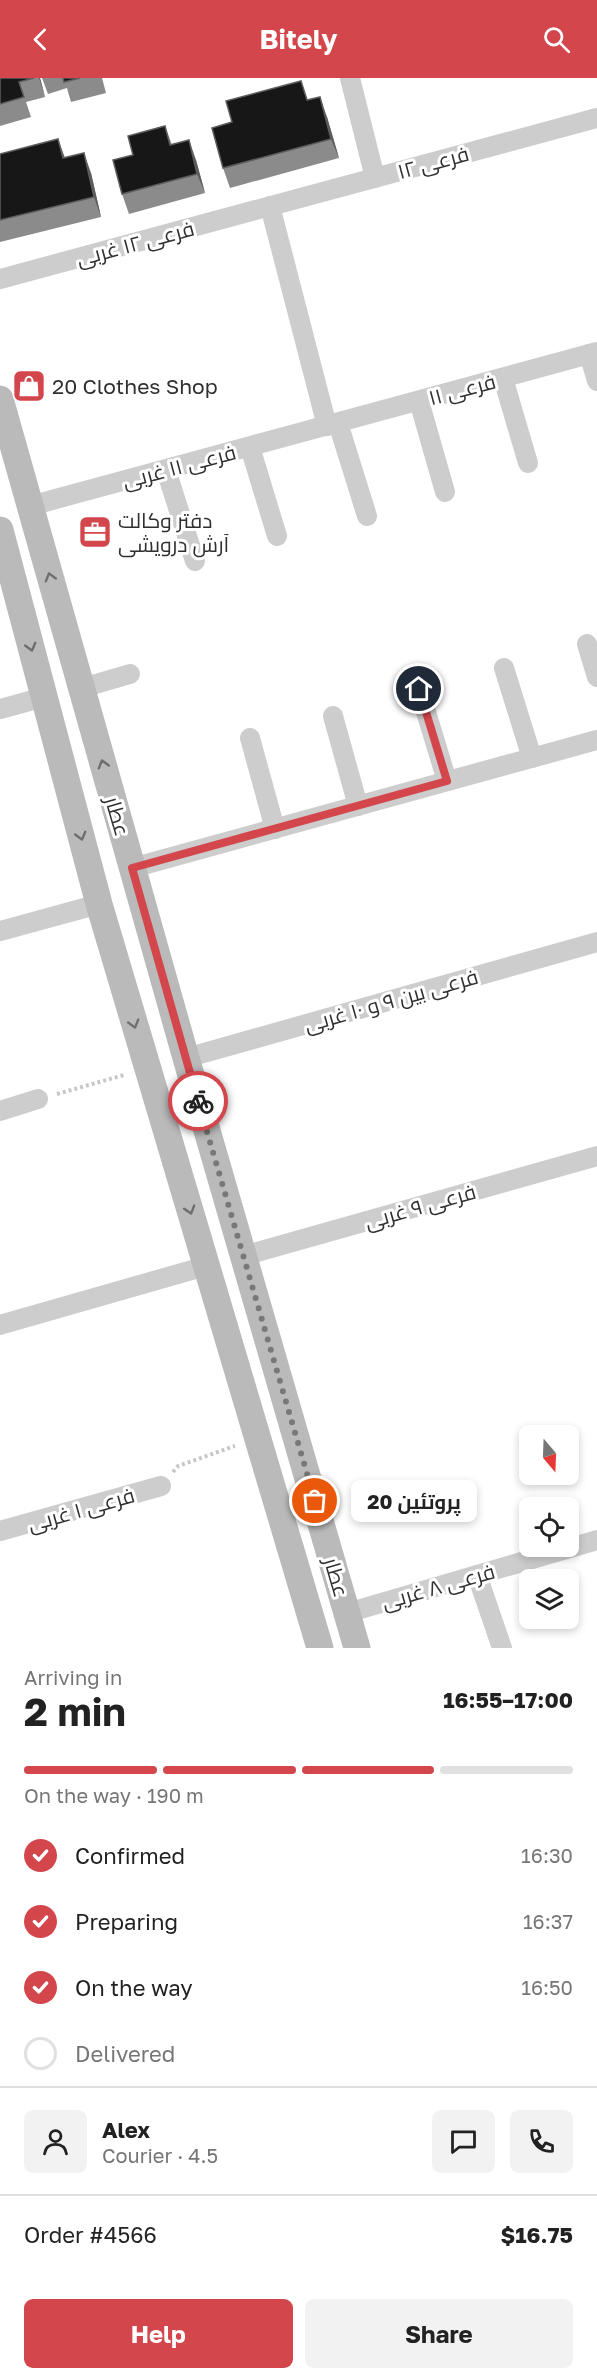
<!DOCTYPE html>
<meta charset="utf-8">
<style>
:root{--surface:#fff;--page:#f2f2f2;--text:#222;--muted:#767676;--line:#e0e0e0;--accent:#d3464c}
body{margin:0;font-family:"Golos Text",Cairo,sans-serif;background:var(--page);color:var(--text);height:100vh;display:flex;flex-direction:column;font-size:22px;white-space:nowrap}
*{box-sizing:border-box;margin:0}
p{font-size:20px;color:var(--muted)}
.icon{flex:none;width:33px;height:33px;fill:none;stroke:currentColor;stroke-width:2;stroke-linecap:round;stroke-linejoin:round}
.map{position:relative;height:1570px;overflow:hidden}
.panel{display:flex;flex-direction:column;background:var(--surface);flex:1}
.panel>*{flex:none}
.needle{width:39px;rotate:161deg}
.fabs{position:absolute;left:519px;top:1347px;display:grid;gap:12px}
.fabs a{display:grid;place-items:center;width:60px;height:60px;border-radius:9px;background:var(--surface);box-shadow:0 3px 9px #0003;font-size:30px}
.pin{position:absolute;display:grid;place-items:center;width:51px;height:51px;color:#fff;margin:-26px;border:3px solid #fff;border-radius:50%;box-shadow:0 2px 6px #0007}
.courier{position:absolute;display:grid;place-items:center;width:60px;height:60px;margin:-30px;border:4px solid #d3464c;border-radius:50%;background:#fff;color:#222;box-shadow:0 2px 8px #0007}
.bubble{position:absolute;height:42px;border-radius:9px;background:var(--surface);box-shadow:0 3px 9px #0003;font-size:20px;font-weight:700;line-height:42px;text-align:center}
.headline em{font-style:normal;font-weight:700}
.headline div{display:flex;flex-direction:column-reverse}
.headline{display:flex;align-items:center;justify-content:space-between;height:102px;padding:0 24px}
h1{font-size:39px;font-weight:700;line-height:45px}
.bar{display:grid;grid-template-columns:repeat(4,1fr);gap:9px 6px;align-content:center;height:72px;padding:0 24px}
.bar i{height:8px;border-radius:4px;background:var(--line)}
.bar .selected{background:var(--accent)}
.bar p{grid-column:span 4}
.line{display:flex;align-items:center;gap:15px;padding:0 24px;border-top:2px solid var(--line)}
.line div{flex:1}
.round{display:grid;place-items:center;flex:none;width:63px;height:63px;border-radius:9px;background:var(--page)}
ol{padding:0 24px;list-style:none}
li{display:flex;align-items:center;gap:18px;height:66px}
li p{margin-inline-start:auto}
li .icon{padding:6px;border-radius:50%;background:var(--accent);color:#fff;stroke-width:4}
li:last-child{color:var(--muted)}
li i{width:33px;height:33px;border:3px solid var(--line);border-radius:50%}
.button{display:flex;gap:12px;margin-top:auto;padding:12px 24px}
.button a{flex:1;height:69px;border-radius:9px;background:var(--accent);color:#fff;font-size:24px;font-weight:700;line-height:69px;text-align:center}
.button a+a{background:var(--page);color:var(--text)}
header{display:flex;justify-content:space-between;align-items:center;height:78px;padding:0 24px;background:var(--accent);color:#fff;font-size:27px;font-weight:700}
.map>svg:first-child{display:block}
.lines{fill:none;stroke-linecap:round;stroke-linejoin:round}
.path{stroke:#c7c7c7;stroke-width:4;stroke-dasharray:3 3;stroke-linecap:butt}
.street{stroke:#cdcdcd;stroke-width:20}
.secondary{stroke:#bababa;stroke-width:27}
.wall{fill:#8b8b8b}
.shaded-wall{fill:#5d5d5d}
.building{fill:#171717;stroke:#5d5d5d;stroke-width:1.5}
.oneway{stroke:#6e6e6e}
.done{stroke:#787878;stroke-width:6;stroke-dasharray:0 10.8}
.route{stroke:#d3464c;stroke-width:8}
.labels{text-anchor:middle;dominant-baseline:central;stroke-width:6;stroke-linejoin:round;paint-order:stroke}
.street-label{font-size:21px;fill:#303030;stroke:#fff}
.poi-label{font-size:21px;fill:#303030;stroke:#fff;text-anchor:start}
</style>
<header><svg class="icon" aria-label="back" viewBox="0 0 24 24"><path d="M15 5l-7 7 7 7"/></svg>Bitely<svg class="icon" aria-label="search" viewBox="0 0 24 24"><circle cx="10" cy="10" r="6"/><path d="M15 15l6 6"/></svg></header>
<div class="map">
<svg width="597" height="1570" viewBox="0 0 597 1570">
<rect width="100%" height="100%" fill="#fff"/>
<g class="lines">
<g class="path">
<path d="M 57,1016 L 124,997"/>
<path d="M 173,1394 L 178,1388 L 235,1368"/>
</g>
<g class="street">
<path d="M 350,0 L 375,100"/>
<path d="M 270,128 L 327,348"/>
<path d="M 0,201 L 597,40"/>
<path d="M 589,276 L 597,303"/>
<path d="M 503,300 L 528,385"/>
<path d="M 419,323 L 445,414"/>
<path d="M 338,345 L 367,438"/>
<path d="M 250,369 L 277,458"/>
<path d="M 166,392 L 195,483"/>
<path d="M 30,428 L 597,274"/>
<path d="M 587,566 L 597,599"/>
<path d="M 504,590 L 532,680"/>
<path d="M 82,610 L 130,596"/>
<path d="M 419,611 L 447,703"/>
<path d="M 0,631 L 44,619"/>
<path d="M 333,638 L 358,728"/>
<path d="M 250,660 L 275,751"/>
<path d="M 132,790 L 597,662"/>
<path d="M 0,853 L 99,826"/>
<path d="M 186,980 L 597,864"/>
<path d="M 0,1033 L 38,1021"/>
<path d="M 243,1178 L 597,1078"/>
<path d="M 0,1247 L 206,1188"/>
<path d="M 0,1453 L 161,1408"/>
<path d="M 477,1497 L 502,1570"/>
<path d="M 347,1535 L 597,1462"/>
</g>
<g class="secondary">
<path d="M 0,321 L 186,980 L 357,1570"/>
<path d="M 0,452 L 99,826 L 320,1570"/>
</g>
</g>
<g class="wall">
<path d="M 0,0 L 40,0 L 45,19 L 26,24 L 31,39 L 0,48 Z"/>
<path d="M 42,0 L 103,0 L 102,0 L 106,15 L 71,24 L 67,10 L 48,16 Z"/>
<path d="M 308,22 L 327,39 L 339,80 L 230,110 L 223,90 Z"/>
<path d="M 165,48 L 172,67 L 196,82 L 205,115 L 129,136 L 122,116 L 133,77 Z"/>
<path d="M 58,61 L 65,80 L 91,95 L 101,139 L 0,164 L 0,76 Z"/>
</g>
<g class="shaded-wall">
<path d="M 39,0 L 40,0 L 45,19 Z"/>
<path d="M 320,19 L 327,39 L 339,80 L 331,61 Z"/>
<path d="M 58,61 L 65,81 L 63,80 Z"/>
<path d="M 189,62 L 196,82 L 205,115 L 197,96 Z"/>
<path d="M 84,75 L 91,95 L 101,139 L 94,119 Z"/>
</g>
<g class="building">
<path d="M 0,0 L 34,0 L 19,4 L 24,19 L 0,26 Z"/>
<path d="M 63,0 L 80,0 L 64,4 Z"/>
<path d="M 301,3 L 307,22 L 320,19 L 331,61 L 223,90 L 212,50 L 232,44 L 226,23 Z"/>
<path d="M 165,48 L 170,67 L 189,62 L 197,96 L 122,116 L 113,82 L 133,77 L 128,58 Z"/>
<path d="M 58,61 L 63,80 L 84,75 L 94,119 L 0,142 L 0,76 Z"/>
</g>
<defs><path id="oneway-chevron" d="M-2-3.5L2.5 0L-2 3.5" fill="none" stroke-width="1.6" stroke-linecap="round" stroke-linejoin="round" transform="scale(1.5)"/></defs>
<g class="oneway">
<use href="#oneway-chevron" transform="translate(50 499) rotate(-106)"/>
<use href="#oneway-chevron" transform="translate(31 569) rotate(75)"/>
<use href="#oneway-chevron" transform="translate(103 686) rotate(-106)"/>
<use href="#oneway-chevron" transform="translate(81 758) rotate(75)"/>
<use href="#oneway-chevron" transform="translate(134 946) rotate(74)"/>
<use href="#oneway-chevron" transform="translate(190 1132) rotate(73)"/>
</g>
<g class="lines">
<path class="done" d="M 198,1023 L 315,1423"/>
<path class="route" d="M 198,1023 L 132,790 L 447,703 L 419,611"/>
</g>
<defs>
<symbol id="shop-square" viewBox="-11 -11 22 22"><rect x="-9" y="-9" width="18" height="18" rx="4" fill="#d3464c" stroke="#fff"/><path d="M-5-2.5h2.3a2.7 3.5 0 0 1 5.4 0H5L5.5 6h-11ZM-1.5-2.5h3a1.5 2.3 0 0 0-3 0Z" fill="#fff"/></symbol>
<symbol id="office-square" viewBox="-11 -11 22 22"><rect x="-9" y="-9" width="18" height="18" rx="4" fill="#d3464c" stroke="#fff"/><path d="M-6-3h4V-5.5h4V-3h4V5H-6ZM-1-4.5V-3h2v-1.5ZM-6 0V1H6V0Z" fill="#fff"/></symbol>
</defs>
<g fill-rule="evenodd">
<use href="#shop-square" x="10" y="289" width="38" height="38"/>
<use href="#office-square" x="76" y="435" width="38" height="38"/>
</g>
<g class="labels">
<g class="street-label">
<text transform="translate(433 84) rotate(-15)">فرعی ۱۲</text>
<text transform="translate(135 165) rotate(-15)">فرعی ۱۲ غربی</text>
<text transform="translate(462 311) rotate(-15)">فرعی ۱۱</text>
<text transform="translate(179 388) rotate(-15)">فرعی ۱۱ غربی</text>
<text transform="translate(118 738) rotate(74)">عطار</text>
<text transform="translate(391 922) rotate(-16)">فرعی بین ۹ و ۱۰ غربی</text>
<text transform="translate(420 1128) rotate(-16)">فرعی ۹ غربی</text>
<text transform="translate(81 1431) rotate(-16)">فرعی ۱ غربی</text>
<text transform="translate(337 1499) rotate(74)">عطار</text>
<text transform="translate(438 1508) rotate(-16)">فرعی ۸ غربی</text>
</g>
<g class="poi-label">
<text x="52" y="308">20 Clothes Shop</text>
<text x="118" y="442">دفتر وکالت<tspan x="118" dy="24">آرش درویشی</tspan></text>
</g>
</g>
</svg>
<div class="fabs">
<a><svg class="needle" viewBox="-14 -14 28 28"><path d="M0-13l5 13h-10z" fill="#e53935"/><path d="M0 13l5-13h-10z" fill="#767676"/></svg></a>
<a><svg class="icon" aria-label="locate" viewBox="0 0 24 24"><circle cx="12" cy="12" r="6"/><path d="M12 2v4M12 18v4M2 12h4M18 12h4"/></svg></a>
<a><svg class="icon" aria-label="layers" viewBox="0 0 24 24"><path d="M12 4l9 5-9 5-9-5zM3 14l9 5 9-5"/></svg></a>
</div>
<div class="pin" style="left:315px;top:1423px;background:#ea580c"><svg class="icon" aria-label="bag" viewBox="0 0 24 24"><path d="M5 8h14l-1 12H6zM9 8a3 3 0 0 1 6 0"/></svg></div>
<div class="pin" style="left:419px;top:611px;background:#1f2937"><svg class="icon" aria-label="home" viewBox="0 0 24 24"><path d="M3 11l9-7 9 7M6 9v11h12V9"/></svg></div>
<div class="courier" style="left:198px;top:1023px"><svg class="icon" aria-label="bike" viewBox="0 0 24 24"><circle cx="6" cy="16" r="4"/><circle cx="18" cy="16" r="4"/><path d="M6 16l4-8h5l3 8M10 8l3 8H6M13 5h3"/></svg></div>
<div class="bubble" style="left:351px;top:1402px;width:126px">پروتئین 20</div>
</div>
<section class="panel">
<div class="headline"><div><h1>2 min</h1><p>Arriving in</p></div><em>16:55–17:00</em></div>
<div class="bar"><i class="selected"></i><i class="selected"></i><i class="selected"></i><i></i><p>On the way · 190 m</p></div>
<ol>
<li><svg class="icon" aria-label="check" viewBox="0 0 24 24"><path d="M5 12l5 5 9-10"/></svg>Confirmed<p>16:30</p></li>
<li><svg class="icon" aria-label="check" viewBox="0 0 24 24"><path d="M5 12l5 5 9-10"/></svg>Preparing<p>16:37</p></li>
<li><svg class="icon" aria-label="check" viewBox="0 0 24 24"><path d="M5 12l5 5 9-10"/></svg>On the way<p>16:50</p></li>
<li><i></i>Delivered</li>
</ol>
<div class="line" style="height:108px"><a class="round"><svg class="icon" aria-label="person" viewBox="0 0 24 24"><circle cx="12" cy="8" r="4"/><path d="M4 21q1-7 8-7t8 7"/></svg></a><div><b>Alex</b><p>Courier · 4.5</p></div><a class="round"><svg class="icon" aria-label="chat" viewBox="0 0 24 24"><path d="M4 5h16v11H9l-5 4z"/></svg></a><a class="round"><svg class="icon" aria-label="phone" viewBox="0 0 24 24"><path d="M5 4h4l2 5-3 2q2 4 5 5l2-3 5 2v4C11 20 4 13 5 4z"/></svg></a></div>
<div class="line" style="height:78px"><div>Order #4566</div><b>$16.75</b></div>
<div class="button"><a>Help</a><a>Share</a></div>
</section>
